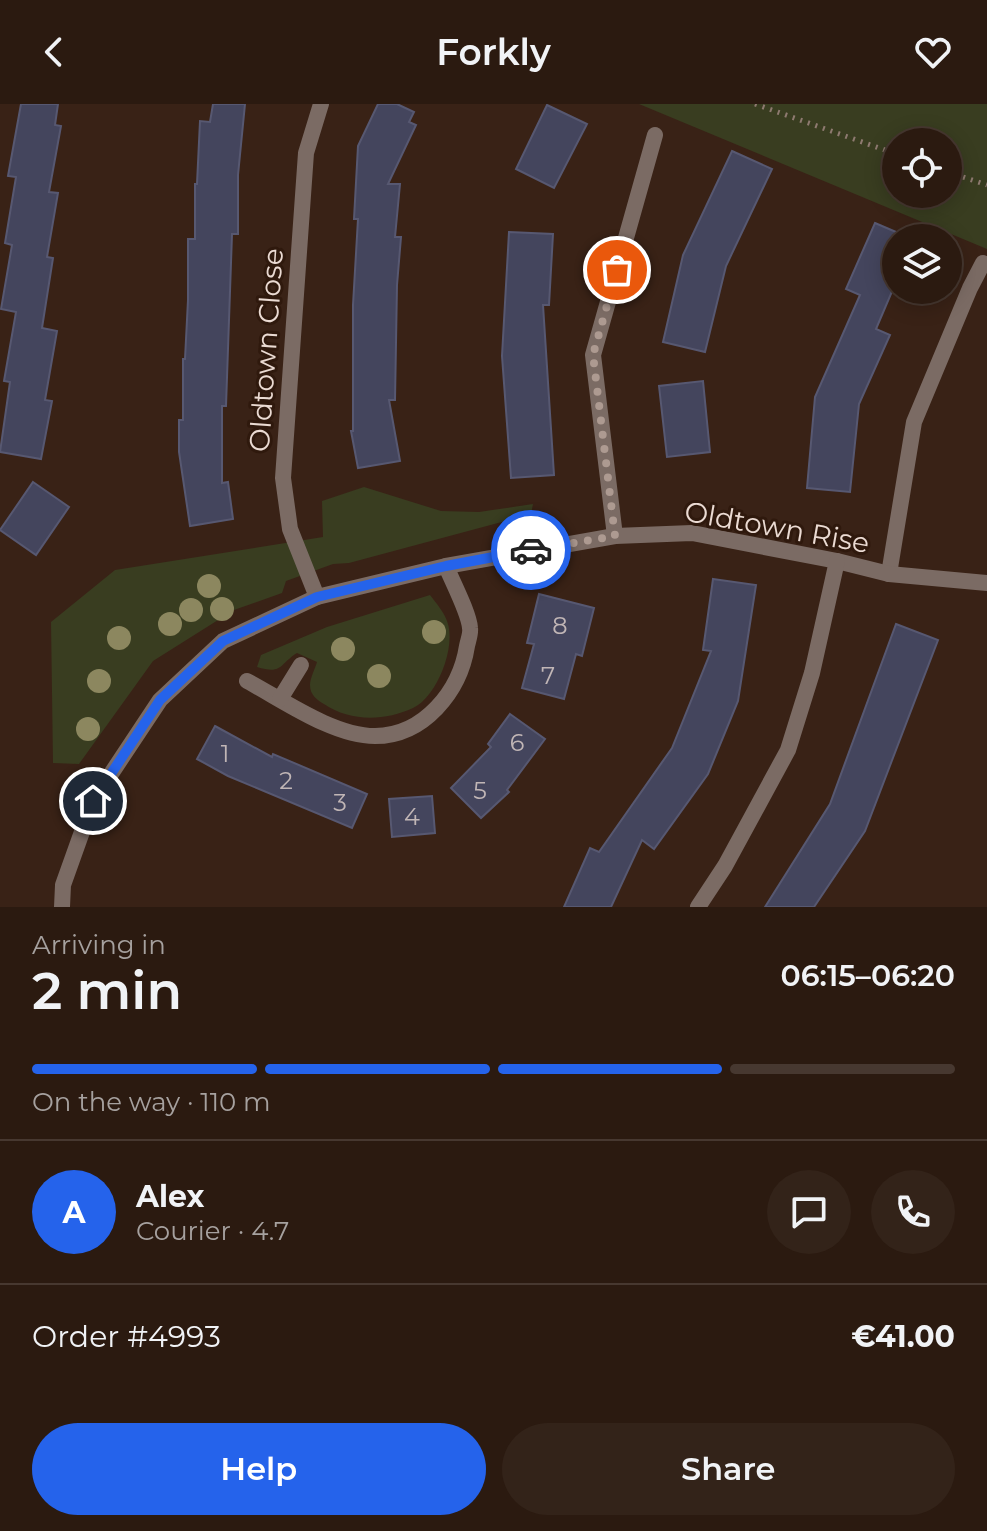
<!DOCTYPE html>
<meta charset="utf-8">
<style>
:root{--surface:#2b1a10;--page:#332319;--text:#f1f3f6;--muted:#a6a19f;--line:#473830;--accent:#2563eb}
body{margin:0;font-family:Montserrat,sans-serif;background:var(--page);color:var(--text);height:100vh;display:flex;flex-direction:column;font-size:30px;white-space:nowrap}
*{box-sizing:border-box;margin:0}
p{font-size:26px;color:var(--muted)}
.icon{flex:none;width:44px;height:44px;fill:none;stroke:currentColor;stroke-width:2;stroke-linecap:round;stroke-linejoin:round}
.map{position:relative;height:803px;overflow:hidden}
.side{display:flex;flex-direction:column;background:var(--surface);flex:1}
.side>*{flex:none}
.fabs{position:absolute;left:882px;top:24px;display:grid;gap:16px}
.fabs a{display:grid;place-items:center;width:80px;height:80px;border-radius:50%;background:var(--surface);box-shadow:0 4px 20px #0003,0 0 0 2px var(--line);font-size:40px}
.pin{position:absolute;display:grid;place-items:center;width:68px;height:68px;color:#fff;margin:-34px;border:4px solid #fff;border-radius:50%;box-shadow:0 2px 8px #0007}
.courier{position:absolute;display:grid;place-items:center;width:80px;height:80px;margin:-40px;border:6px solid #2563eb;border-radius:50%;background:#fff;color:#222;box-shadow:0 2px 10px #0007}
.overview em{font-style:normal;font-weight:600}
.overview div{display:flex;flex-direction:column-reverse}
.overview{display:flex;align-items:center;justify-content:space-between;height:136px;padding:0 32px}
h1{font-size:52px;font-weight:600;line-height:60px}
.bar{display:grid;grid-template-columns:repeat(4,1fr);gap:12px 8px;align-content:center;height:96px;padding:0 32px}
.bar i{height:10px;border-radius:6px;background:var(--line)}
.bar .current{background:var(--accent)}
.bar p{grid-column:span 4}
.line{display:flex;align-items:center;gap:20px;padding:0 32px;border-top:2px solid var(--line)}
.line div{flex:1}
.round{display:grid;place-items:center;flex:none;width:84px;height:84px;border-radius:42px;background:var(--page)}
.action{display:flex;gap:16px;margin-top:auto;padding:16px 32px}
.action a{flex:1;height:92px;border-radius:48px;background:var(--accent);color:#fff;font-size:32px;font-weight:600;line-height:92px;text-align:center}
.action a+a{background:var(--page);color:var(--text)}
header{display:flex;justify-content:space-between;align-items:center;height:104px;padding:0 32px;background:var(--surface);font-size:36px;font-weight:600}
.map>svg:first-child{display:block}
.green{fill:#393d20;fill-rule:evenodd}
.building{fill:#44455d;stroke:#575871;stroke-width:2}
.lines{fill:none;stroke-linecap:round;stroke-linejoin:round}
.path{stroke:#8e7a70;stroke-width:5;stroke-dasharray:2 6;stroke-linecap:butt}
.minor{stroke:#7b6b64;stroke-width:16}
.tree{fill:#8c875f}
.done{stroke:#ad9a91;stroke-width:8;stroke-dasharray:0 14.4}
.route{stroke:#2563eb;stroke-width:10}
.labels{text-anchor:middle;dominant-baseline:central;stroke-width:6;stroke-linejoin:round;paint-order:stroke}
.number-label{font-size:24px;fill:#c1b6b6}
.street-label{font-size:28px;fill:#ebdbd3;stroke:#2f190d}
</style>
<header><svg class="icon" aria-label="back" viewBox="0 0 24 24"><path d="M15 5l-7 7 7 7"/></svg>Forkly<svg class="icon" aria-label="heart" viewBox="0 0 24 24"><path d="M12 20l-8-8c-3-5 5-10 8-4 3-6 11-1 8 4z"/></svg></header>
<div class="map">
<svg width="987" height="803" viewBox="0 0 987 803">
<rect width="100%" height="100%" fill="#392216"/>
<g class="green">
<path d="M 639,0 L 987,0 L 987,145 ZM 896,38 L 948,38 L 948,90 L 896,90 Z"/>
<path d="M 364,383 L 441,407 L 479,408 L 533,400 L 531,410 L 349,459 L 333,460 L 286,477 L 282,489 L 234,506 L 153,557 L 79,660 L 53,659 L 51,518 L 115,466 L 323,433 L 322,397 Z"/>
<path d="M 430,491 C 436,499 444,508 447,517 C 457,542 437,593 413,604 C 385,617 350,618 324,600 C 317,596 310,591 310,581 C 310,574 315,565 317,558 L 297,549 C 279,560 283,571 257,563 L 261,551 L 327,523 Z"/>
</g>
<g class="building">
<path d="M 21,0 L 58,0 L 55,21 L 61,22 L 49,88 L 58,89 L 47,153 L 53,154 L 42,224 L 57,227 L 45,296 L 52,297 L 41,355 L 0,348 L 10,278 L 4,277 L 16,208 L 1,205 L 12,141 L 5,139 L 16,73 L 8,72 Z"/>
<path d="M 213,0 L 245,0 L 238,71 L 238,130 L 232,130 L 226,302 L 222,302 L 222,379 L 228,378 L 233,415 L 190,422 L 179,348 L 179,316 L 183,316 L 183,255 L 185,255 L 188,196 L 188,135 L 195,135 L 195,80 L 197,80 L 200,17 L 210,18 Z"/>
<path d="M 378,0 L 397,0 L 414,8 L 409,18 L 416,21 L 388,80 L 400,80 L 395,133 L 401,133 L 397,181 L 395,296 L 389,296 L 400,357 L 358,364 L 351,327 L 353,327 L 353,201 L 358,115 L 354,115 L 358,42 Z"/>
<path d="M 547,1 L 587,20 L 554,84 L 516,65 Z"/>
<path d="M 732,47 L 772,65 L 726,162 L 705,248 L 663,238 L 683,151 Z"/>
<path d="M 875,119 L 896,128 L 896,178 L 876,225 L 890,231 L 859,300 L 850,388 L 807,384 L 815,293 L 860,191 L 846,185 Z"/>
<path d="M 509,128 L 553,130 L 549,201 L 543,201 L 554,371 L 511,374 L 502,252 Z"/>
<path d="M 703,277 L 710,348 L 667,353 L 659,282 Z"/>
<path d="M 33,378 L 69,403 L 36,451 L 0,426 Z"/>
<path d="M 713,475 L 756,481 L 738,597 L 708,670 L 654,745 L 642,736 L 611,803 L 564,803 L 590,744 L 599,748 L 672,644 L 711,547 L 703,546 Z"/>
<path d="M 539,490 L 594,504 L 582,552 L 576,550 L 564,595 L 522,584 L 534,540 L 527,539 Z"/>
<path d="M 896,520 L 938,536 L 865,727 L 814,803 L 765,803 L 830,700 Z"/>
<path d="M 510,610 L 545,635 L 507,686 L 509,688 L 481,714 L 451,684 L 491,643 L 488,640 Z"/>
<path d="M 215,622 L 272,653 L 273,650 L 367,690 L 352,724 L 228,672 L 197,655 Z"/>
<path d="M 432,692 L 435,729 L 392,733 L 389,695 Z"/>
</g>
<g class="lines">
<g class="path">
<path d="M 755,0 L 896,50"/>
<path d="M 948,68 L 987,81"/>
</g>
<g class="minor">
<path d="M 615,432 L 593,251 L 655,31"/>
<path d="M 889,470 L 914,318 L 970,184 L 983,159"/>
<path d="M 317,493 L 290,425 L 283,374 L 306,49 L 321,0"/>
<path d="M 247,577 C 283,596 333,632 375,632 C 424,632 460,587 467,542 C 468,537 471,529 470,524 C 469,509 452,477 446,462"/>
<path d="M 280,595 L 301,561"/>
<path d="M 62,803 L 63,781 L 93,697 L 160,596 L 223,537 L 317,493 L 446,462 L 615,432 L 692,429 L 837,457 L 889,470 L 987,479"/>
<path d="M 698,803 L 725,762 L 788,646 L 812,569 L 837,457"/>
</g>
</g>
<g class="tree">
<circle cx="209" cy="482" r="12"/>
<circle cx="222" cy="505" r="12"/>
<circle cx="191" cy="506" r="12"/>
<circle cx="170" cy="520" r="12"/>
<circle cx="434" cy="528" r="12"/>
<circle cx="119" cy="534" r="12"/>
<circle cx="343" cy="545" r="12"/>
<circle cx="379" cy="572" r="12"/>
<circle cx="99" cy="577" r="12"/>
<circle cx="88" cy="625" r="12"/>
</g>
<g class="lines">
<path class="done" d="M 531,446 L 615,432 L 593,251 L 617,166"/>
<path class="route" d="M 93,697 L 160,596 L 223,537 L 317,493 L 446,462 L 531,446"/>
</g>
<g class="labels">
<g class="number-label">
<text x="560" y="521">8</text>
<text x="548" y="571">7</text>
<text x="517" y="638">6</text>
<text x="225" y="649">1</text>
<text x="286" y="676">2</text>
<text x="480" y="686">5</text>
<text x="340" y="698">3</text>
<text x="412" y="712">4</text>
</g>
<g class="street-label">
<text transform="translate(266 246) rotate(-86)">Oldtown Close</text>
<text transform="translate(777 423) rotate(10)">Oldtown Rise</text>
</g>
</g>
</svg>
<div class="fabs">
<a><svg class="icon" aria-label="locate" viewBox="0 0 24 24"><circle cx="12" cy="12" r="6"/><path d="M12 2v4M12 18v4M2 12h4M18 12h4"/></svg></a>
<a><svg class="icon" aria-label="layers" viewBox="0 0 24 24"><path d="M12 4l9 5-9 5-9-5zM3 14l9 5 9-5"/></svg></a>
</div>
<div class="pin" style="left:617px;top:166px;background:#ea580c"><svg class="icon" aria-label="bag" viewBox="0 0 24 24"><path d="M5 8h14l-1 12H6zM9 8a3 3 0 0 1 6 0"/></svg></div>
<div class="pin" style="left:93px;top:697px;background:#1f2937"><svg class="icon" aria-label="home" viewBox="0 0 24 24"><path d="M3 11l9-7 9 7M6 9v11h12V9"/></svg></div>
<div class="courier" style="left:531px;top:446px"><svg class="icon" aria-label="car" viewBox="0 0 24 24"><path d="M5 17H2v-5l4-1 3-4h7l3 4 3 1v5h-3M9 17h6M6 11h13"/><circle cx="7" cy="17" r="2"/><circle cx="17" cy="17" r="2"/></svg></div>
</div>
<section class="side">
<div class="overview"><div><h1>2 min</h1><p>Arriving in</p></div><em>06:15–06:20</em></div>
<div class="bar"><i class="current"></i><i class="current"></i><i class="current"></i><i></i><p>On the way · 110 m</p></div>
<div class="line" style="height:144px"><b class="round" style="background:var(--accent);color:#fff">A</b><div><b>Alex</b><p>Courier · 4.7</p></div><a class="round"><svg class="icon" aria-label="chat" viewBox="0 0 24 24"><path d="M4 5h16v11H9l-5 4z"/></svg></a><a class="round"><svg class="icon" aria-label="phone" viewBox="0 0 24 24"><path d="M5 4h4l2 5-3 2q2 4 5 5l2-3 5 2v4C11 20 4 13 5 4z"/></svg></a></div>
<div class="line" style="height:104px"><div>Order #4993</div><b>€41.00</b></div>
<div class="action"><a>Help</a><a>Share</a></div>
</section>
